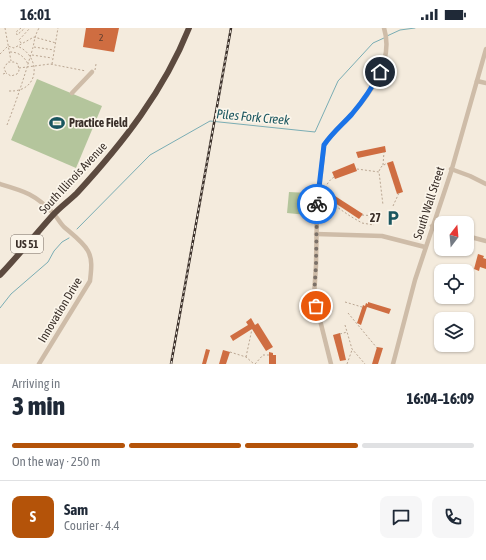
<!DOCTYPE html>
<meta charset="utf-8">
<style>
:root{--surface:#fff;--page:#f6f6f7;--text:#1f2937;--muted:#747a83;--line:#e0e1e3;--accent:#b45309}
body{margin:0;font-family:"Asap Condensed",sans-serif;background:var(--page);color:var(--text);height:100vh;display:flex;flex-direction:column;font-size:15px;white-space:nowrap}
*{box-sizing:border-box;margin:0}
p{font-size:13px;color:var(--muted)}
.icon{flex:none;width:22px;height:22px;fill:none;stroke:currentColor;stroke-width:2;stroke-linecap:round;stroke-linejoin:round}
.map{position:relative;height:336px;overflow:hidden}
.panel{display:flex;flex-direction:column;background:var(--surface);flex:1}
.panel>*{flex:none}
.needle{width:26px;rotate:16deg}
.tools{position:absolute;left:434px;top:188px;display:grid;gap:8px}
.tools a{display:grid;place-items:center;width:40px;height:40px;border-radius:8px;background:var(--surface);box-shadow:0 1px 3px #0004;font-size:20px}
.pin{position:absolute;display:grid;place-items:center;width:34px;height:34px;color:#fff;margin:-17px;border:2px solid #fff;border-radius:50%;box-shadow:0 1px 4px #0007}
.courier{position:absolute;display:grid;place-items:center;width:40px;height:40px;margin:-20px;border:3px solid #1a73e8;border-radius:50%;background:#fff;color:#222;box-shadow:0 1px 5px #0007}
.headline em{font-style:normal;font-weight:800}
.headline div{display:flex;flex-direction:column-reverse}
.headline{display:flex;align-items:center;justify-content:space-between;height:68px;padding:0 12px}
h1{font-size:26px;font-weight:800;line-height:30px}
.bar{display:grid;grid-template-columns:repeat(4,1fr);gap:6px 4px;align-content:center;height:48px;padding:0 12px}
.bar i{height:5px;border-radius:3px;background:var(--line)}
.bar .current{background:var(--accent)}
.bar p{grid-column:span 4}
.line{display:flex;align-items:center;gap:10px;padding:0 12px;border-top:1px solid var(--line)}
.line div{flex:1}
.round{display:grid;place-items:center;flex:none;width:42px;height:42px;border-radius:8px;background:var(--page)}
.status{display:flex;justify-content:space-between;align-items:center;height:28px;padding:0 20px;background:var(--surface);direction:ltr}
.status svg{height:11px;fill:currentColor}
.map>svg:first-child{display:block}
.green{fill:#b4c59c}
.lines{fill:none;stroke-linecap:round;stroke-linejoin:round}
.stream{stroke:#7aadb4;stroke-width:1}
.building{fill:#cf6d41}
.path{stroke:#baa692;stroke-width:1;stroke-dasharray:2 2;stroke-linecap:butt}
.minor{stroke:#cebca8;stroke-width:4.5}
.highway{stroke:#5c4a3f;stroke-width:6}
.rail-casing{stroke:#3a2f29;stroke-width:2.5}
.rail{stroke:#fbf5ea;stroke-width:1;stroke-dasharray:3;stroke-linecap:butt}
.done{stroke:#7b7168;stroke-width:4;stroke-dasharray:0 7.2}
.route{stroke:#1a73e8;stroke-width:5}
.labels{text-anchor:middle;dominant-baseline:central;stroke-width:3.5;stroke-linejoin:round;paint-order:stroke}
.number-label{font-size:10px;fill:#5f3e2f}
.shield{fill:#fbf5ea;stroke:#746a63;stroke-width:1}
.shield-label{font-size:11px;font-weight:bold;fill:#3a2f29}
.poi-label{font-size:12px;font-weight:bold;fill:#3a2f29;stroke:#fbf5ea;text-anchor:start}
.street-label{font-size:12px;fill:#3a2f29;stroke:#fbf5ea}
.water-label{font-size:13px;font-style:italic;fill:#1a565f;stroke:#fbf5ea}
</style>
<div class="status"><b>16:01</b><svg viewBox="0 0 49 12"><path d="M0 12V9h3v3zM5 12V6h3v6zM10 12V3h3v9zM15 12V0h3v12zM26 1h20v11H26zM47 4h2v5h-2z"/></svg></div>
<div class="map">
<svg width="486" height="336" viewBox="0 0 486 336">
<rect width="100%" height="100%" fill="#f4ebdd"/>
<g class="green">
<path d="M 37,51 L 102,78 L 76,140 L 11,112 Z"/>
<path d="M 289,164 L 309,165 L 307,187 L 287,185 Z"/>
</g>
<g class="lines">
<g class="stream">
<path d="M 387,8 L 400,2 L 415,0"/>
<path d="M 77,201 L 150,127 L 210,93 L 315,104 L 338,53 L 373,15 L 384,10"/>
<path d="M 0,280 L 11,266 L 48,234 L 54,223 L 62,214 L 69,210"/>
</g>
</g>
<g class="building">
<path d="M 86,0 L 119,0 L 114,24 L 83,19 Z"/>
<path d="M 385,118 L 386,124 L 358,130 L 356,124 Z"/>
<path d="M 393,133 L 403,164 L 397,166 L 387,135 Z"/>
<path d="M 354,135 L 357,143 L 335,151 L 332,144 Z"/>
<path d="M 335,168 L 363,186 L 359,191 L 332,173 Z"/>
<path d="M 478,226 L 484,228 L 483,230 L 486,231 L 486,241 L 480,239 L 479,243 L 474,241 Z"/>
<path d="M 368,274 L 391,281 L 389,286 L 367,279 L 361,297 L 357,295 L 363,277 L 365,278 L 366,275 L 368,276 Z"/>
<path d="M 251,290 L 255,297 L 258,295 L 273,319 L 266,323 L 252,301 L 233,313 L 230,308 L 248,297 L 246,294 Z"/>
<path d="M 340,305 L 346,332 L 340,333 L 333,307 Z"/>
<path d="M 377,319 L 383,320 L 378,336 L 372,336 Z"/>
<path d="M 206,321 L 210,322 L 206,336 L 202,336 Z"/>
<path d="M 223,322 L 230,324 L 226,336 L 219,336 Z"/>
<path d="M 269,324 L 273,325 L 273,327 L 276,327 L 276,336 L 269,336 Z"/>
</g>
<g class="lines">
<g class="path">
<path d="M 5,0 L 11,33"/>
<path d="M 21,0 L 16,4 L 17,7 L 25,0"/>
<path d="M 21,15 L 19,12 L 30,0"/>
<path d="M 34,19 L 54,22"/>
<path d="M 10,24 C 18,24 24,28 28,36"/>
<path d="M 0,26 L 8,18 L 14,20 L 34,9 L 56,15"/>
<path d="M 32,27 L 52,30"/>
<path d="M 52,36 L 58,0"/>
<path d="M 19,40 L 50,36 L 86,43"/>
<path d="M 95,42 L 96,36"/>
<path d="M 3,46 L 6,45 L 4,40 L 8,34 L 14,34 L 18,36 L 19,43 L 17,46 L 11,48 L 6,45"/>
<path d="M 9,63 C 13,63 16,63 19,62 C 41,56 38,26 17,18"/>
<path d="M 7,97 C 16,74 24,50 31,26 C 35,15 33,11 39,0"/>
<path d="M 383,137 L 384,124"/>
<path d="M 357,141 L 379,144 L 383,177"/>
<path d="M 379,143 L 381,139 L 387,135"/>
<path d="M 334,149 C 327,154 325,159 325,167 L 331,175 L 350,188 L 362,195 L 374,197"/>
<path d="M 393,178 L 399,165"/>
<path d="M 362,187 L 377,188"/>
<path d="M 345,274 L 362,279"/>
<path d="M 348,285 L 377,320"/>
<path d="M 345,297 L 352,321 L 365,336"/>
<path d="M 340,306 L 347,304"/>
<path d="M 230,324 L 246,329 L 254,336"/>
<path d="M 246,329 L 252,301"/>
<path d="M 255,336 L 263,327 L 269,327"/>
<path d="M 347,336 L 352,322"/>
</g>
<g class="minor">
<path d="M 477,53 L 486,55"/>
<path d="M 72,65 L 92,44"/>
<path d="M 451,141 L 470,148 L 486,156"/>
<path d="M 0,156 C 24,163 35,166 53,185 C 57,189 60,195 64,199 C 72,206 83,214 88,223 C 93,232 91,243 90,253 L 39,336"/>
<path d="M 432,198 L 441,201"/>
<path d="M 316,206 L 382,208 L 425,219"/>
<path d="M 467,208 L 486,213"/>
<path d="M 331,336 L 314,268 L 316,237 L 317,181 L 324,117 C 332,105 342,97 351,87 C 372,64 394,32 384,0"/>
<path d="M 393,336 L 415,252 L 451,144 L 486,21"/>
</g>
<path class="highway" d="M 0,247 C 18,228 35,207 52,188 C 60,179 69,173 77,165 C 122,116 164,63 189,0"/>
<defs>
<path id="rail" d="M 171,336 L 231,0"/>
</defs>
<use href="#rail" class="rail-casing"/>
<use href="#rail" class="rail"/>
</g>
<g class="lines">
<path class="done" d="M 316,278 L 314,268 L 316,237 L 317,176"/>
<path class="route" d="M 317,176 L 324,117 C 332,105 343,96 352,86 C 363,73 372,60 380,44"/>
</g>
<defs>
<symbol id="stadium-bare" viewBox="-9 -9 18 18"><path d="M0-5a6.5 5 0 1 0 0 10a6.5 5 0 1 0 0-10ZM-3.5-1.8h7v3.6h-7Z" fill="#1a565f" stroke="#fbf5ea" stroke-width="2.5" paint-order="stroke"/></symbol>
<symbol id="parking-bare" viewBox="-9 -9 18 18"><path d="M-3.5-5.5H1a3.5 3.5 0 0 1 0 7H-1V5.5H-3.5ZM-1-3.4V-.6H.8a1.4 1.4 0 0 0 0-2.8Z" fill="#1a565f" stroke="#fbf5ea" stroke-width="2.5" paint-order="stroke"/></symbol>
</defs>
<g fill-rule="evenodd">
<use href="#stadium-bare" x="46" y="84" width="22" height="22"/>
<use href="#parking-bare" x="382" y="179" width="22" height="22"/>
</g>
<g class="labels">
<g class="number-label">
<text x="101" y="9">2</text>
</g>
<rect class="shield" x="11" y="207" width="32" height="18" rx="3"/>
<g class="shield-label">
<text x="27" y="216">US 51</text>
</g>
<g class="poi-label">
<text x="69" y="95">Practice Field</text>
<text x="381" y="190" text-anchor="end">27</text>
</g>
<g class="street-label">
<text transform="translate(73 150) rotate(-47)">South Illinois Avenue</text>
<text transform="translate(429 175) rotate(-72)">South Wall Street</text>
<text transform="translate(60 282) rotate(-59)">Innovation Drive</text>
</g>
<g class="water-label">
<text transform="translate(253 89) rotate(5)">Piles Fork Creek</text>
</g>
</g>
</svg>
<div class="tools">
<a><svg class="needle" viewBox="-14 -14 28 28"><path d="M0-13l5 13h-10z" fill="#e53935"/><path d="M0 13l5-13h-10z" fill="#747a83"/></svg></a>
<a><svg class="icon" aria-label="locate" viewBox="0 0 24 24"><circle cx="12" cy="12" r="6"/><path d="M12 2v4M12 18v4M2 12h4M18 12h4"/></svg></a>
<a><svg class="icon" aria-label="layers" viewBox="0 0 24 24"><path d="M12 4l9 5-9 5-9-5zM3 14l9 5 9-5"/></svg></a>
</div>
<div class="pin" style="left:316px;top:278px;background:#ea580c"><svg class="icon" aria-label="bag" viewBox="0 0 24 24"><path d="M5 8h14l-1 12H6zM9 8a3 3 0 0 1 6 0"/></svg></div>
<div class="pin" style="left:380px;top:44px;background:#1f2937"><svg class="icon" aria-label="home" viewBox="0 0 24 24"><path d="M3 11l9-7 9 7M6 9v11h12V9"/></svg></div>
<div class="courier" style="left:317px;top:176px"><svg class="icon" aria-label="bike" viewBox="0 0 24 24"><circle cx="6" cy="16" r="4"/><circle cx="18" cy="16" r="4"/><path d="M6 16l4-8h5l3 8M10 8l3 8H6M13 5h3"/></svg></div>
</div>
<section class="panel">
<div class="headline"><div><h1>3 min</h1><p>Arriving in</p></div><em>16:04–16:09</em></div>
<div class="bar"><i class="current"></i><i class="current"></i><i class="current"></i><i></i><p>On the way · 250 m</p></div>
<div class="line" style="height:72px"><b class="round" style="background:var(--accent);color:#fff">S</b><div><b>Sam</b><p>Courier · 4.4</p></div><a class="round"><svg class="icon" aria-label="chat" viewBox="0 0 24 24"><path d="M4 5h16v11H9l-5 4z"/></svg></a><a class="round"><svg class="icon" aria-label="phone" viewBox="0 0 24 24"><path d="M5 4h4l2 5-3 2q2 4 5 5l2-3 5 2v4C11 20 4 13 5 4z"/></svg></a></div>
</section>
